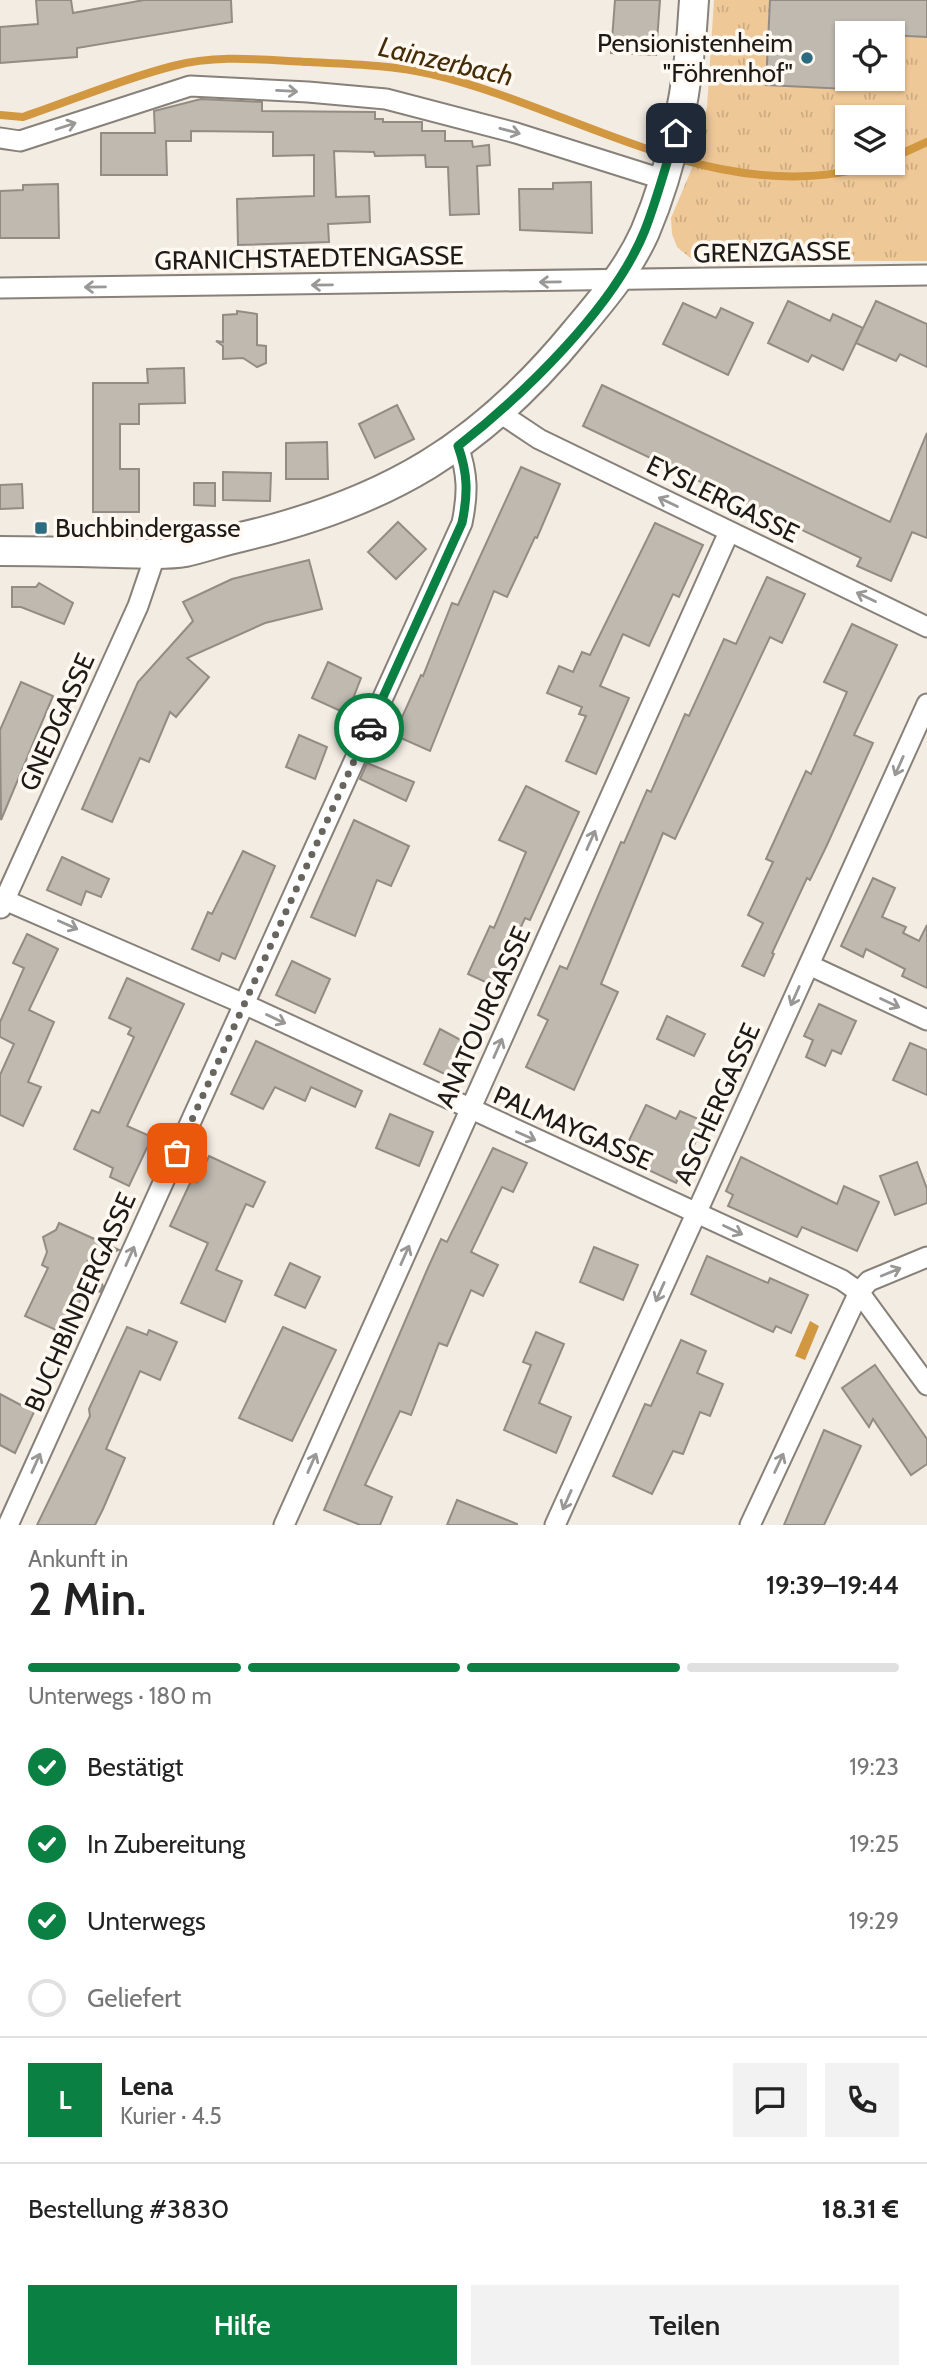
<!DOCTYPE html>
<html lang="de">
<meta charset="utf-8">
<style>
:root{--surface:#fff;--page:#f2f2f2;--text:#222;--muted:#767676;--line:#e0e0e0;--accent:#0b8043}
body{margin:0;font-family:Cabin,sans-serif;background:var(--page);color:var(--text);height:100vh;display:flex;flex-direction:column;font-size:26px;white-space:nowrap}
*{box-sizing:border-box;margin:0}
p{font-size:23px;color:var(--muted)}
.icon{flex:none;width:38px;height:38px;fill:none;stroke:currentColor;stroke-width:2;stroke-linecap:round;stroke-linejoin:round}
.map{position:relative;height:1525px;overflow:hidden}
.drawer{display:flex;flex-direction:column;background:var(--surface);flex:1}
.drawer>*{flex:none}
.tools{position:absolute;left:835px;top:21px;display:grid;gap:14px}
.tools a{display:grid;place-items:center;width:70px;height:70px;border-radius:0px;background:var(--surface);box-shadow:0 2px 5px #0004;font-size:35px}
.pin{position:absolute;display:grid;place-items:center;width:60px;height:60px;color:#fff;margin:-30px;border-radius:14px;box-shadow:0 4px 10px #0006}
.courier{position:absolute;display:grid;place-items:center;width:70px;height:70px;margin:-35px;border:5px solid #0b8043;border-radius:50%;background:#fff;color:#222;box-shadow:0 2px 9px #0007}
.headline em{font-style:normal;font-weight:600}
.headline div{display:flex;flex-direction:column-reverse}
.headline{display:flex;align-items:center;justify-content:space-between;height:119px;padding:0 28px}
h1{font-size:46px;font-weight:600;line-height:52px}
.bar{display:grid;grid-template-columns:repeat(4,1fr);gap:10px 7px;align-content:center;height:84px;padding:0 28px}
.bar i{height:9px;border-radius:5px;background:var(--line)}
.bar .on{background:var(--accent)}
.bar p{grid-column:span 4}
.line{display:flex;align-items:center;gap:18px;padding:0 28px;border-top:2px solid var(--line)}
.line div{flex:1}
.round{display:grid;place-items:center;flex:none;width:74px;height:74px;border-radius:0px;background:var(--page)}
ol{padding:0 28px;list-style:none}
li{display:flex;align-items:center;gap:21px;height:77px}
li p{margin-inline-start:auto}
li .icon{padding:7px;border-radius:50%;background:var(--accent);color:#fff;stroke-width:4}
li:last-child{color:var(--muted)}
li i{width:38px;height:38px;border:4px solid var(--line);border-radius:50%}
.cta{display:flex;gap:14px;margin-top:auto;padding:14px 28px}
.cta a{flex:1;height:80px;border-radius:0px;background:var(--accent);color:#fff;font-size:28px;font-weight:600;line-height:80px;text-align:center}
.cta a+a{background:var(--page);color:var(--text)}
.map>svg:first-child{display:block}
.park{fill:url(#park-tufts);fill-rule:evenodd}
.water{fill:#d29741}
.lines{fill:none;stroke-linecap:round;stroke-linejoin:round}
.stream{stroke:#d29741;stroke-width:8}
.building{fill:#bfb9b0;stroke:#938c84;stroke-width:2}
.street-casing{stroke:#878179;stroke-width:23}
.secondary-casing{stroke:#878179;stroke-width:32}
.street{stroke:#fff;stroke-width:19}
.secondary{stroke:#fff;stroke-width:28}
.oneway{stroke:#999897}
.done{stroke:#68645e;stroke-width:7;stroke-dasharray:0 12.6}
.route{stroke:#0b8043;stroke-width:9}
.poi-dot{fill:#2c6b80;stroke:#fff9f2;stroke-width:2.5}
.labels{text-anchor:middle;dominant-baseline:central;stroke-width:7;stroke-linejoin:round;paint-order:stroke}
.poi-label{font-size:26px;fill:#1d1a17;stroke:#fff9f2;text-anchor:end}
.street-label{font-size:26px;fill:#1d1a17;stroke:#fff9f2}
.water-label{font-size:28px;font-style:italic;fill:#452d07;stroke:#fff9f2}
</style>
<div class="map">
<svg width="927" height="1525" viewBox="0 0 927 1525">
<defs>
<pattern id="park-tufts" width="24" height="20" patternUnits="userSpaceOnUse" patternTransform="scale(1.75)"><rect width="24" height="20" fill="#efc897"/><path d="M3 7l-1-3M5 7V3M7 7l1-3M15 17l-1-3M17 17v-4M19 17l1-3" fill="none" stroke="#ccab81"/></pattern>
</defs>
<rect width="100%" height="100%" fill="#f3ece3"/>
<path class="park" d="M 714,0 L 927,0 L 927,261 L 694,261 L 677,247 L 672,234 L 671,218 L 692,168 L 707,107 ZM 847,33 L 892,33 L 892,79 L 847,79 ZM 847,117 L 892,117 L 892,163 L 847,163 Z"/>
<path class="water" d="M 810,1321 L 819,1326 L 805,1360 L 795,1356 Z"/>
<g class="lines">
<g class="stream">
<path d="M 0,115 L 23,117 C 73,100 122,79 173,66 C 218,54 264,60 310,62 C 350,64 391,65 431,74 C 576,108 725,214 879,163"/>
<path d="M 892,158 L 927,142"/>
</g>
</g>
<g class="building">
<path d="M 36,0 L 71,0 L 73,13 L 144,0 L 231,0 L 232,22 L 77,48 L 77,57 L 0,63 L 0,27 L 38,24 Z"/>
<path d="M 615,0 L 660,0 L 656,55 L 611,53 Z"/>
<path d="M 770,0 L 927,0 L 927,37 L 847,33 L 847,89 L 766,85 Z"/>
<path d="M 201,99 L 262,102 L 262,111 L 375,112 L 375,119 L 383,119 L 383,122 L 422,122 L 422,131 L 445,131 L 445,141 L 472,141 L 473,147 L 489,145 L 490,165 L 477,166 L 479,214 L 450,215 L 448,167 L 426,167 L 425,155 L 375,156 L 374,152 L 334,151 L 336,197 L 369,196 L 370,222 L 328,224 L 329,242 L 238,245 L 237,199 L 314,196 L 314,155 L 273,156 L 273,132 L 191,131 L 191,141 L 166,141 L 167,175 L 101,175 L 101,133 L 155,133 L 154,111 Z"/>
<path d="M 591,182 L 592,233 L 520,230 L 519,189 L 553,189 L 553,183 Z"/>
<path d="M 58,184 L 59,238 L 0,238 L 0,191 L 23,190 L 23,185 Z"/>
<path d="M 788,301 L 830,321 L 833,314 L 863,328 L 843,370 L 812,355 L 808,362 L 768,343 Z"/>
<path d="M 876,301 L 927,324 L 927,367 L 900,354 L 896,361 L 856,343 Z"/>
<path d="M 683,303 L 716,318 L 721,308 L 753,323 L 728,375 L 663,344 Z"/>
<path d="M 237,311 L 257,314 L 257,345 L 266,346 L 266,363 L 257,367 L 243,358 L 223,359 L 223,346 L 216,341 L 223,342 L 223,315 L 237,314 Z"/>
<path d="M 184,368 L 185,403 L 139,404 L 139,424 L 120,424 L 120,469 L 139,469 L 139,512 L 93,512 L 93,383 L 148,383 L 147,369 Z"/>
<path d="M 602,385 L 890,522 L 927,433 L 927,538 L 912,532 L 891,581 L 857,566 L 861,558 L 583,426 Z"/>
<path d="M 397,405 L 414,439 L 375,458 L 359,424 Z"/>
<path d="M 327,442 L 328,479 L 286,479 L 286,443 Z"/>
<path d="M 521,467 L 560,484 L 537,538 L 535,537 L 507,597 L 494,591 L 430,751 L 394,735 L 421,675 L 423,676 L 452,603 L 458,605 Z"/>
<path d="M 223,472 L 271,473 L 270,501 L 223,500 Z"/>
<path d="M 194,483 L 215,483 L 215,506 L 194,505 Z"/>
<path d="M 22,484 L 23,508 L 0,509 L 0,485 Z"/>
<path d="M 398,522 L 426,549 L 396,579 L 368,552 Z"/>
<path d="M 655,523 L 703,545 L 679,597 L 673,594 L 649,646 L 623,634 L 600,686 L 629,698 L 596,774 L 566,761 L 586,716 L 579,714 L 582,707 L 547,693 L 559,666 L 573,672 L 582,652 L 590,655 Z"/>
<path d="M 309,560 L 322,609 L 265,623 L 187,658 L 209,677 L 176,717 L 170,712 L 149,762 L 140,758 L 112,822 L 82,809 L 138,682 L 193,621 L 183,602 L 232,579 Z"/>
<path d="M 767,577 L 805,594 L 782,643 L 770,637 L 675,839 L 663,833 L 601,984 L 618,992 L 574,1090 L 526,1067 L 548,1020 L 538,1015 L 560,966 L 567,969 L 621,842 L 624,843 L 647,790 L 651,792 L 685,714 L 689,716 L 724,639 L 736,644 Z"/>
<path d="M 39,583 L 73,603 L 64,624 L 21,607 L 12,607 L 12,587 L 36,587 Z"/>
<path d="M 852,624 L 897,645 L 854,735 L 873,743 L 827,845 L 810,880 L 807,878 L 772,953 L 774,954 L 764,976 L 742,966 L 763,923 L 748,915 L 773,862 L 766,859 L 806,771 L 811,774 L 847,692 L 824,682 Z"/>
<path d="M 328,662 L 361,678 L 347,714 L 312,698 Z"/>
<path d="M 21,682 L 53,696 L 1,820 L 0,730 Z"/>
<path d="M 299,735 L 327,747 L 315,779 L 286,767 Z"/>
<path d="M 367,763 L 414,782 L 406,801 L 360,779 Z"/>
<path d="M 526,786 L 579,812 L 530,920 L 525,918 L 494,986 L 468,974 L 490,926 L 494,928 L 526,852 L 499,840 Z"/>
<path d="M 354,820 L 409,846 L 391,886 L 377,880 L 355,936 L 311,917 Z"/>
<path d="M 243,851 L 275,866 L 235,959 L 222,953 L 219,961 L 192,949 L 208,912 L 212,914 Z"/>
<path d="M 62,857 L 109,879 L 101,897 L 86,891 L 81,905 L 47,890 Z"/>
<path d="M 873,878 L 895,888 L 882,917 L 906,927 L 903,933 L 919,941 L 927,925 L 927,988 L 902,976 L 905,969 L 866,949 L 863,957 L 841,946 Z"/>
<path d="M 27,934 L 58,949 L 29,1010 L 54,1022 L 28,1082 L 41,1087 L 23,1126 L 0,1115 L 0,1075 L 14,1044 L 0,1037 L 0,1022 L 24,968 L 13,963 Z"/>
<path d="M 292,961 L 330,979 L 315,1013 L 276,995 Z"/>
<path d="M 127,978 L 184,1004 L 127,1126 L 152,1137 L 129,1186 L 110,1177 L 113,1168 L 74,1149 L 92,1110 L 99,1113 L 134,1037 L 128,1034 L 131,1028 L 109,1018 Z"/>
<path d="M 819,1004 L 856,1021 L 841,1054 L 832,1050 L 825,1066 L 806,1057 L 813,1040 L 804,1036 Z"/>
<path d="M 667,1016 L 705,1034 L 694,1056 L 657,1039 Z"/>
<path d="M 440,1029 L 472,1046 L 457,1080 L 424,1064 Z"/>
<path d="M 256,1041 L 362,1091 L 355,1107 L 311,1087 L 305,1101 L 275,1087 L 263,1109 L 231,1094 Z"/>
<path d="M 910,1043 L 927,1050 L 927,1095 L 893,1080 Z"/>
<path d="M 646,1105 L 676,1119 L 680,1111 L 705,1122 L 676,1183 L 621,1157 Z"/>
<path d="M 390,1114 L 433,1132 L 419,1166 L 376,1148 Z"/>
<path d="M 493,1148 L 527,1163 L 513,1192 L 502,1187 L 471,1252 L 498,1265 L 483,1296 L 471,1290 L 447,1346 L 439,1343 L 411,1415 L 400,1411 L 365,1485 L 392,1497 L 380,1525 L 360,1525 L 324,1510 L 427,1270 L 441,1239 L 447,1242 Z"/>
<path d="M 209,1156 L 265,1182 L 253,1207 L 246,1204 L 216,1270 L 242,1281 L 225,1322 L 181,1303 L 208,1243 L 170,1226 L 192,1179 L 197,1182 Z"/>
<path d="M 741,1157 L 837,1204 L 844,1186 L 879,1202 L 857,1251 L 802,1227 L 797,1237 L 728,1206 L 733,1195 L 726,1191 Z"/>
<path d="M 917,1162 L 927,1189 L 927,1203 L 895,1215 L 880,1176 Z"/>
<path d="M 59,1223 L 119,1250 L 88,1261 L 103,1286 L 100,1292 L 86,1285 L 67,1335 L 25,1316 L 48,1268 L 42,1265 L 47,1252 L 43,1237 L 56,1230 Z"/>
<path d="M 594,1247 L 638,1265 L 623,1300 L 580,1282 Z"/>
<path d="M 707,1256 L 768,1283 L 770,1278 L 808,1295 L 791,1333 L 776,1326 L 773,1332 L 691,1294 Z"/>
<path d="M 290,1263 L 320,1277 L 305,1308 L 275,1295 Z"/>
<path d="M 127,1327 L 147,1335 L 149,1330 L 177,1342 L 160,1380 L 140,1371 L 106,1449 L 125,1458 L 103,1509 L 95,1525 L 37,1525 L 90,1416 L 89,1409 Z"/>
<path d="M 283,1327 L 336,1350 L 292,1441 L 239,1418 Z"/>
<path d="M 536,1332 L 564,1344 L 539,1403 L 571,1417 L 556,1453 L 504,1430 L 531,1365 L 523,1362 Z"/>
<path d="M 681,1340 L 706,1351 L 697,1373 L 723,1384 L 710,1416 L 700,1412 L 683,1454 L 673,1451 L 652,1494 L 613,1476 L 645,1404 L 651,1406 Z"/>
<path d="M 875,1365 L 927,1439 L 927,1464 L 911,1475 L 873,1419 L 869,1427 L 842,1388 Z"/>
<path d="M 0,1394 L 34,1412 L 15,1453 L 0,1445 Z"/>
<path d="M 824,1430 L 861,1446 L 824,1525 L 784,1525 Z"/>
<path d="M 457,1500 L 517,1524 L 517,1525 L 447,1525 Z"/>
</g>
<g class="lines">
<defs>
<g id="street">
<path d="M 0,138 L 20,141 L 190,86 L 308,92 L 386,99 L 516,133 L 662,179"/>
<path d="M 0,288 L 927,275"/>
<path d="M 500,413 L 539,439 L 927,627"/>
<path d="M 0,898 L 244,1004 L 842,1280 L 859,1292 L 927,1385"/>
<path d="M 1,908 L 138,606 L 156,553"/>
<path d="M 809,965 L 927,1020"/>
<path d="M 8,1525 L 462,523 C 468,494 468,474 458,446"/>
<path d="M 284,1525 L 729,532"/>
<path d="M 555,1525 L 927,704"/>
<path d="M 750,1525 L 859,1292 L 869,1281 L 927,1257"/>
</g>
<path id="secondary" d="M 0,551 C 39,551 78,552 116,553 C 139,553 163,556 185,552 C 204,548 222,541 241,537 C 387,503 481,447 576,331 C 602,300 628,270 645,232 C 676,159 690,78 694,0"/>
</defs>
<use href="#street" class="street-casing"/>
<use href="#secondary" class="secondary-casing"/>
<use href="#street" class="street"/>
<use href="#secondary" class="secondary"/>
</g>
<defs><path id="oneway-shaft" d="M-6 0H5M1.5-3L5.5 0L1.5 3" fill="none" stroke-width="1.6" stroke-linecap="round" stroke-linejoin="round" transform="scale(1.75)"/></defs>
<g class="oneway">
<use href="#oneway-shaft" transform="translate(287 91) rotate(3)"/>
<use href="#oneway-shaft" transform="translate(66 126) rotate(-18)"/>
<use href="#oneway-shaft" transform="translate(510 131) rotate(15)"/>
<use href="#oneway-shaft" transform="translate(550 282) rotate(179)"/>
<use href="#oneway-shaft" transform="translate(322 285) rotate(179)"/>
<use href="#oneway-shaft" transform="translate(95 287) rotate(179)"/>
<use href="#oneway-shaft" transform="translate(668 502) rotate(-154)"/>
<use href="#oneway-shaft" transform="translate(866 597) rotate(-154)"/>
<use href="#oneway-shaft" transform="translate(899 766) rotate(114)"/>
<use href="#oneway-shaft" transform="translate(591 840) rotate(-66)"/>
<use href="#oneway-shaft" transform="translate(68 925) rotate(24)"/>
<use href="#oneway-shaft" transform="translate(795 996) rotate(114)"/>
<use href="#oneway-shaft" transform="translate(890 1003) rotate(25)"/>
<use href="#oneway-shaft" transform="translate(276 1019) rotate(25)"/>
<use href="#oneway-shaft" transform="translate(498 1048) rotate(-66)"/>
<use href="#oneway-shaft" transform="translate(526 1136) rotate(24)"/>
<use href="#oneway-shaft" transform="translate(733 1230) rotate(25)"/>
<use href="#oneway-shaft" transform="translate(405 1255) rotate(-66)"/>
<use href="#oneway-shaft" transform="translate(130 1256) rotate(-66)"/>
<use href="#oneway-shaft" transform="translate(891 1272) rotate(-22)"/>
<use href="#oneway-shaft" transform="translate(660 1292) rotate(114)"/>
<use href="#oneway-shaft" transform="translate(36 1463) rotate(-66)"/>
<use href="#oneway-shaft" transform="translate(312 1463) rotate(-66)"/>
<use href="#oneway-shaft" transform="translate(779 1463) rotate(-65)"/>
<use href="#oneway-shaft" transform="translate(567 1500) rotate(114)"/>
</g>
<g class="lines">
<path class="done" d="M 177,1153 L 369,728"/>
<path class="route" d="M 369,728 L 462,523 C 468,494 468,474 458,446 C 523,395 614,308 645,230 C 657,199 666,165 676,133"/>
</g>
<g class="poi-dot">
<circle cx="807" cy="58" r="7"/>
<rect x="34" y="521" width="14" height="14" rx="3.5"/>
</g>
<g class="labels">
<g class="poi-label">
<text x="793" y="43">Pensionistenheim<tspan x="793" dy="30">"Föhrenhof"</tspan></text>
<text x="55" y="528" text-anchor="start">Buchbindergasse</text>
</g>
<g class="street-label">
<text transform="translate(772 252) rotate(-1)">GRENZGASSE</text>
<text transform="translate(309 258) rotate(-1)">GRANICHSTAEDTENGASSE</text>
<text transform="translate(723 499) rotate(26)">EYSLERGASSE</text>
<text transform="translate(57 722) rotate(-66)">GNEDGASSE</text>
<text transform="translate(483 1017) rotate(-66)">ANATOURGASSE</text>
<text transform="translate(717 1104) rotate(-66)">ASCHERGASSE</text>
<text transform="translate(573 1128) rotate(24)">PALMAYGASSE</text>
<text transform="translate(80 1302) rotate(-66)">BUCHBINDERGASSE</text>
</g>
<g class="water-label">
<text transform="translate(446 61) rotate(13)">Lainzerbach</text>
</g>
</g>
</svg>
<div class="tools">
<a><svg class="icon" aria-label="locate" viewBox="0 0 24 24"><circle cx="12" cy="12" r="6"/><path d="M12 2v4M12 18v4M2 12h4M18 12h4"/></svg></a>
<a><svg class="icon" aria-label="layers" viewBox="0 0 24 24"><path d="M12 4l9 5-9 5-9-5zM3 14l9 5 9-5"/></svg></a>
</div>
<div class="pin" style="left:177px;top:1153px;background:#ea580c"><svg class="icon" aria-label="bag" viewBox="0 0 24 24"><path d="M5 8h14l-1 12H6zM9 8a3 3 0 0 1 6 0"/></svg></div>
<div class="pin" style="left:676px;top:133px;background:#1f2937"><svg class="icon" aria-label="home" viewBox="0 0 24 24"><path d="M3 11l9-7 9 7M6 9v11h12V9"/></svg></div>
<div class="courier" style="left:369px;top:728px"><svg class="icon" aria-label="car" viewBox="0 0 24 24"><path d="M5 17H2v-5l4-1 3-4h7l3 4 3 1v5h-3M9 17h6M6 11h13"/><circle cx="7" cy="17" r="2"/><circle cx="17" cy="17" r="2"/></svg></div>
</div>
<section class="drawer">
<div class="headline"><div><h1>2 Min.</h1><p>Ankunft in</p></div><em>19:39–19:44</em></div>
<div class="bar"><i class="on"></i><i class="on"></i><i class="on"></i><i></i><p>Unterwegs · 180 m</p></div>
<ol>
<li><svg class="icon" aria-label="check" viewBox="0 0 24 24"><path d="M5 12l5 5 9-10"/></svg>Bestätigt<p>19:23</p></li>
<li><svg class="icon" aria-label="check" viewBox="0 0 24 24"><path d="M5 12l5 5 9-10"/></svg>In Zubereitung<p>19:25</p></li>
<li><svg class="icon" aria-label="check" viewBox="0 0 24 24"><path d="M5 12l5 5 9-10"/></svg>Unterwegs<p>19:29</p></li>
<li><i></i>Geliefert</li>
</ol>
<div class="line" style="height:126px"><b class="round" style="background:var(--accent);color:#fff">L</b><div><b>Lena</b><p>Kurier · 4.5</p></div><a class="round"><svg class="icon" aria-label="chat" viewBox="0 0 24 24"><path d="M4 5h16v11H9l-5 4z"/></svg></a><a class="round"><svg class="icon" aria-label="phone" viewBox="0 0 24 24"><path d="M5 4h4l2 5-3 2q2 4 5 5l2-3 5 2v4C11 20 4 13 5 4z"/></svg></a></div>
<div class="line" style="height:91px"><div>Bestellung #3830</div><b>18.31 €</b></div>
<div class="cta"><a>Hilfe</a><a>Teilen</a></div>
</section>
